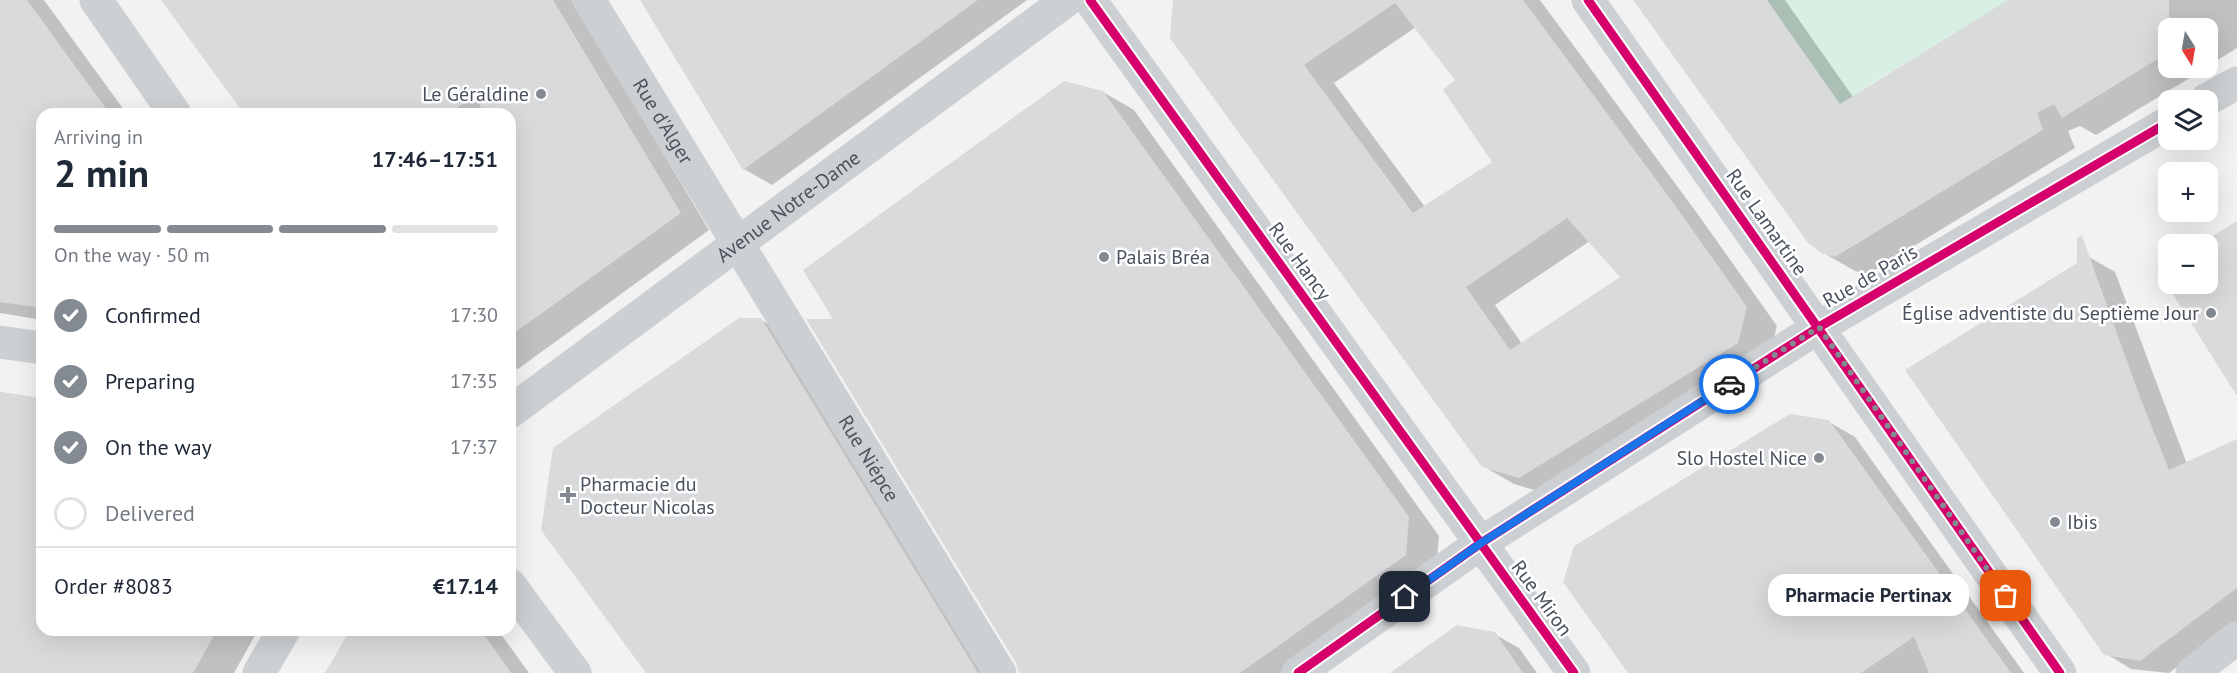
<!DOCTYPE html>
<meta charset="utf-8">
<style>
:root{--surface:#fff;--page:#f2f2f3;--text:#1f2937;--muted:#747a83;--line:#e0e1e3;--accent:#848a91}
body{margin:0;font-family:"PT Sans",sans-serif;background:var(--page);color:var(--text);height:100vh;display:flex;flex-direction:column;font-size:22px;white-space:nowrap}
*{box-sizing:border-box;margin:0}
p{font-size:20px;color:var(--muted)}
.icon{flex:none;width:33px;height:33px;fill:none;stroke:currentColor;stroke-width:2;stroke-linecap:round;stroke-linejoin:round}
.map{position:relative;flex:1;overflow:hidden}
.sheet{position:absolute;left:36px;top:108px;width:480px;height:528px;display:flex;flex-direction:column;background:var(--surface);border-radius:18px;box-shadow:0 6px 24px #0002}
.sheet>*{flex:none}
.needle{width:39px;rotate:169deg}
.controls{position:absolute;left:2158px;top:18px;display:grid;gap:12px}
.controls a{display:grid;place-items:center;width:60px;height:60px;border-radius:12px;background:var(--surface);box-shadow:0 6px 24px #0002;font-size:30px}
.pin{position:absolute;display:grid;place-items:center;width:51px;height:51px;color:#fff;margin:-26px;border-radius:12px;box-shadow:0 3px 9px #0006}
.courier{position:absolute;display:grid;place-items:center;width:60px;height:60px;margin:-30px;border:4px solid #1a73e8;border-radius:50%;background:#fff;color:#222;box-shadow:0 2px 8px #0007}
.bubble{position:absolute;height:42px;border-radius:18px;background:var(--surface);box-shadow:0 6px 24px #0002;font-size:20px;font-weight:600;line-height:42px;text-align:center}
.overview em{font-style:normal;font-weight:600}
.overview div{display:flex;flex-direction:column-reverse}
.overview{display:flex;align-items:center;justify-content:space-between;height:102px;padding:0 18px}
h1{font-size:39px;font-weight:600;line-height:45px}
.bar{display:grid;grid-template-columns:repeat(4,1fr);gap:9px 6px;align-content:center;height:72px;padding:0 18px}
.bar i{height:8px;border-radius:4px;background:var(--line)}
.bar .active{background:var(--accent)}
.bar p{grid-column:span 4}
.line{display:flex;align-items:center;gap:15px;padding:0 18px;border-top:2px solid var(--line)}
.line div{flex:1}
ol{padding:0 18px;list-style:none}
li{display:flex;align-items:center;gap:18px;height:66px}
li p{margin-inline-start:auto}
li .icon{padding:6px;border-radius:50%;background:var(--accent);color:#fff;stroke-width:4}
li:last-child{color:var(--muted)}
li i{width:33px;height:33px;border:3px solid var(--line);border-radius:50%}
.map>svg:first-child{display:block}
.green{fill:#d8efe3}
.shadow{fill:#0003;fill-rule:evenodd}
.building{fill:#d9dadc;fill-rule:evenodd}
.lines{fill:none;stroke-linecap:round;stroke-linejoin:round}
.street{stroke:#cdd0d2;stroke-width:33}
.cycleway-casing{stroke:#fff;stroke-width:13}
.cycleway{stroke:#d6006c;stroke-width:9}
.done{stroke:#848a91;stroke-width:6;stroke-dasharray:0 10.8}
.route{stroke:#1a73e8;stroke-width:8}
.poi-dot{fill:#848a91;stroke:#fff;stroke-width:2}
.labels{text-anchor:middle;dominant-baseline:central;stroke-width:5;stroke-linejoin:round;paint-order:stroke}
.poi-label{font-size:20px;fill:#49525d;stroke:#fff;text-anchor:end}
.street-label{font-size:20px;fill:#49525d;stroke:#fff}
</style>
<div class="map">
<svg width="2237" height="673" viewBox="0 0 2237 673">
<rect width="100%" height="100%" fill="#f2f2f2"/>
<path class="green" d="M 1767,0 L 2020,0 L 1974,21 L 1858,92 L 1853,129 Z"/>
<g class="shadow">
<path d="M 0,0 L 44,0 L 127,114 L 42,114 L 42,320 L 0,313 Z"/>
<path d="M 164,0 L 572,0 L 709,230 L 518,369 L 510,367 L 510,114 L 246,114 Z"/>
<path d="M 642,0 L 1027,0 L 772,185 L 744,169 Z"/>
<path d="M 1178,0 L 1540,0 L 1702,220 L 1777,326 L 1768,360 L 1551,495 L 1514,484 L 1483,466 ZM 1416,27 L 1457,80 L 1494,163 L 1425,207 L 1334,83 ZM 1590,241 L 1622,277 L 1522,344 L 1495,305 Z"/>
<path d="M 1634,0 L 1785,0 L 1853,97 L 2011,0 L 2237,0 L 2237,48 L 2208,66 L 2208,28 L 2169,28 L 2169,68 L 2206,68 L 2096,135 L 2080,126 L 2068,131 L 2075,148 L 1868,274 L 1855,271 L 1822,252 Z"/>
<path d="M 1103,92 L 1134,110 L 1439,536 L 1436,572 L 1294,673 L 1052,673 L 835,320 Z"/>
<path d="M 2237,222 L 2237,370 L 2214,356 L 2159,269 L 2169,264 L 2169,284 L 2208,284 L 2208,244 L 2201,244 Z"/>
<path d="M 2089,257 L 2115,272 L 2187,464 L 2237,441 L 2237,622 L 2169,673 L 2131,669 L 2105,653 Z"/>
<path d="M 761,320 L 791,337 L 996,673 L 648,673 Z"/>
<path d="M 0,392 L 42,399 L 42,630 L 258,630 L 234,673 L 0,673 Z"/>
<path d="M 1829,422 L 1855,437 L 2024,673 L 1630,673 Z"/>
<path d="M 353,630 L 498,630 L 529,673 L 328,673 Z"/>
<path d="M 1494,634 L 1519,648 L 1537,673 L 1392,673 Z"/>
</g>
<g class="building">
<path d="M 0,0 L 27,0 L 110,114 L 42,114 L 42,308 L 0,302 Z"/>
<path d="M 161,0 L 553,0 L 681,213 L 510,336 L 510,114 L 485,114 L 474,96 L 448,114 L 244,114 Z"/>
<path d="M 640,0 L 978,0 L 743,170 Z"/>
<path d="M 1173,0 L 1523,0 L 1672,201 L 1747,307 L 1738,343 L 1519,478 L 1482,467 L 1170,38 ZM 1395,3 L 1455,80 L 1443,90 L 1492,162 L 1413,213 L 1304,65 ZM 1567,218 L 1620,277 L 1510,350 L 1466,287 Z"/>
<path d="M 1633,0 L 1767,0 L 1840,104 L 2008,0 L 2169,0 L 2169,52 L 2062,118 L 2054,104 L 2037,113 L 2043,130 L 1835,257 L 1821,253 L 1808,243 Z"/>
<path d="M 1064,81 L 1103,91 L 1409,517 L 1406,555 L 1240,673 L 1019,673 L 1016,663 L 806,319 L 833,319 L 803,270 Z"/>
<path d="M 2237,221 L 2237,396 L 2157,269 L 2169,262 L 2169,284 L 2208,284 L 2208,244 L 2199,244 Z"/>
<path d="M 2082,236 L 2141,400 L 2169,470 L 2237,439 L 2237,588 L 2140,661 L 2104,655 L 1905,370 L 2077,263 L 2077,237 Z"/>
<path d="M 739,318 L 761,318 L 978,673 L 646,673 L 541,530 L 553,448 Z"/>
<path d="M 0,392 L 42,398 L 42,630 L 217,630 L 193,673 L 0,673 Z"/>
<path d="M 1790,414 L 1829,420 L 2011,673 L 1929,673 L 1914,637 L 1861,673 L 1628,673 L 1563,582 L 1574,546 Z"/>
<path d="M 1457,625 L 1495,632 L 1523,673 L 1390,673 Z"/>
<path d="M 350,630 L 481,630 L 511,673 L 325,673 Z"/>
</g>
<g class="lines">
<g class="street">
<path d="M 96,0 L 175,114"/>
<path id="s1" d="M 589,0 L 1000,673"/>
<path d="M 1090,0 L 1574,673"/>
<path d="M 1588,0 L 2060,673"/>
<path d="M 2206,100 L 2237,83"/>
<path d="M 0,342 L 42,348"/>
<path id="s2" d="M 510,412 L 1067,0"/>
<path d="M 510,585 L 575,673"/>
<path d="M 259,673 L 284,630"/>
<path d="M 1298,673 L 1481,543 L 1819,327 L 2169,122"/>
<path d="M 2192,673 L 2237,638"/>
</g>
<defs>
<g id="cycleway">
<path d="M 1090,0 L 1574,673"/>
<path d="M 1588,0 L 2060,673"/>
<path d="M 1298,673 L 1481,543 L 1819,327 L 2169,122"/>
</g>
</defs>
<use href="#cycleway" class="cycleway-casing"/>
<use href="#cycleway" class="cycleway"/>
</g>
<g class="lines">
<path class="done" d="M 1729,384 L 1819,327 L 2006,596"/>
<path class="route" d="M 1405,597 L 1481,543 L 1729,384"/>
</g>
<g class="poi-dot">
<circle cx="541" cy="94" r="6"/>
<circle cx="1104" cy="257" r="6"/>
<circle cx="2211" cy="313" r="6"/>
<circle cx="1819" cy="458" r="6"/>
<path d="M565 486h6v6h6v6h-6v6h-6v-6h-6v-6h6z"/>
<circle cx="2055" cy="522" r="6"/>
</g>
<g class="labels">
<g class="poi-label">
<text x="529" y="94">Le Géraldine</text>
<text x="1116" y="257" text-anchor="start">Palais Bréa</text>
<text x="2199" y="313">Église adventiste du Septième Jour</text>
<text x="1807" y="458">Slo Hostel Nice</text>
<text x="580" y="484" text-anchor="start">Pharmacie du<tspan x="580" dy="23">Docteur Nicolas</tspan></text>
<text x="2067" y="522" text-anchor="start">Ibis</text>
</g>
<g class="street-label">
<text stroke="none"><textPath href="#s1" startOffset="142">Rue d'Alger</textPath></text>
<text stroke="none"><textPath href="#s2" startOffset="346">Avenue Notre-Dame</textPath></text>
<text transform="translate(1767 222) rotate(55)">Rue Lamartine</text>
<text transform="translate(1300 261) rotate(54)">Rue Hancy</text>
<text transform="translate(1870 276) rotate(-30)">Rue de Paris</text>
<text stroke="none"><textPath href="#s1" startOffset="537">Rue Niépce</textPath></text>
<text transform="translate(1542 598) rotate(54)">Rue Miron</text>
</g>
</g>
</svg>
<div class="controls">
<a><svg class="needle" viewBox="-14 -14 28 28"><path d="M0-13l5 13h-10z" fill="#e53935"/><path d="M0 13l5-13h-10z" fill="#747a83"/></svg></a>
<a><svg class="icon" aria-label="layers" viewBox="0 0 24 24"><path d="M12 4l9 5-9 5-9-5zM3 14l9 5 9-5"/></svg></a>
<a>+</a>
<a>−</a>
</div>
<div class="pin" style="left:2006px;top:596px;background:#ea580c"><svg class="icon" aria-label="bag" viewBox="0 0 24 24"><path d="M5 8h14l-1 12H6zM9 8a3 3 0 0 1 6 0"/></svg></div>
<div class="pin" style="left:1405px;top:597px;background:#1f2937"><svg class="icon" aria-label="home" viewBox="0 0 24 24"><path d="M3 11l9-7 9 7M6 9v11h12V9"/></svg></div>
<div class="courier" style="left:1729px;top:384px"><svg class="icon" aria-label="car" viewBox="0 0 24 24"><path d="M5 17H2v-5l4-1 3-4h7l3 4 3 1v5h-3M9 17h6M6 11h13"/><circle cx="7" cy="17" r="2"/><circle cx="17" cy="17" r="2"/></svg></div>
<div class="bubble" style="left:1768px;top:574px;width:201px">Pharmacie Pertinax</div>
<section class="sheet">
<div class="overview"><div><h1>2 min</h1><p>Arriving in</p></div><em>17:46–17:51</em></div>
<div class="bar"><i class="active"></i><i class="active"></i><i class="active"></i><i></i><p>On the way · 50 m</p></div>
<ol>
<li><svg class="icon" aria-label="check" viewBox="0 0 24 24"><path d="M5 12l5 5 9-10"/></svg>Confirmed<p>17:30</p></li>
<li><svg class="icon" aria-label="check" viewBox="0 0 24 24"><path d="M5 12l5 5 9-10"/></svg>Preparing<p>17:35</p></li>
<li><svg class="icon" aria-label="check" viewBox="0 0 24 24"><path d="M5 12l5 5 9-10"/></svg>On the way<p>17:37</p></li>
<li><i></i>Delivered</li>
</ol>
<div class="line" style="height:78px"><div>Order #8083</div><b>€17.14</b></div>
</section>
</div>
